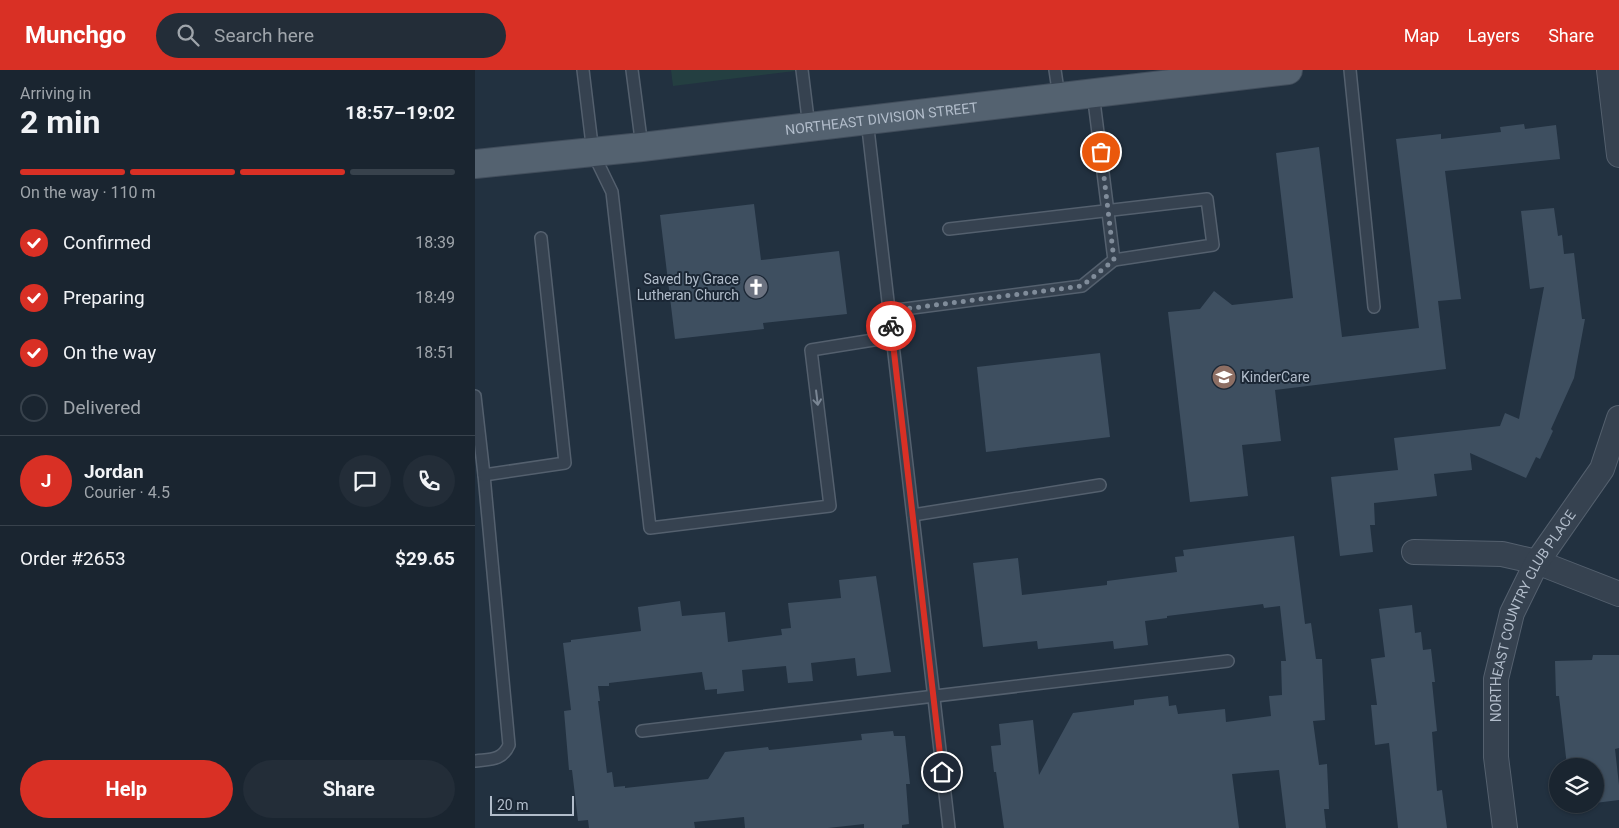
<!DOCTYPE html>
<meta charset="utf-8">
<style>
:root{--surface:#1a2530;--page:#232d38;--text:#f1f3f6;--muted:#9fa5ab;--line:#38424c;--accent:#d93025}
body{margin:0;font-family:Roboto,sans-serif;background:var(--page);color:var(--text);height:100vh;display:flex;flex-direction:column;font-size:19px;white-space:nowrap}
*{box-sizing:border-box;margin:0}
p{font-size:16px;color:var(--muted)}
.icon{flex:none;width:28px;height:28px;fill:none;stroke:currentColor;stroke-width:2;stroke-linecap:round;stroke-linejoin:round}
.map{position:relative;flex:1;overflow:hidden}
.drawer{display:flex;flex-direction:column;background:var(--surface);width:475px}
.drawer>*{flex:none}
.buttons{position:absolute;left:1074px;top:688px;display:grid;gap:10px}
.buttons a{display:grid;place-items:center;width:55px;height:55px;border-radius:50%;background:var(--surface);box-shadow:0 1px 4px #0004,0 0 0 1px var(--line);font-size:25px}
.scale{position:absolute;left:15px;bottom:12px;width:84px;box-sizing:border-box;padding-left:5px;border:2px solid #b2bdcb;border-top:0;font-size:14px;line-height:18px;white-space:nowrap;color:#b2bdcb;-webkit-text-stroke:4px #1b2735;paint-order:stroke}
.pin{position:absolute;display:grid;place-items:center;width:42px;height:42px;color:#fff;margin:-21px;border:2px solid #fff;border-radius:50%;box-shadow:0 1px 5px #0007}
.courier{position:absolute;display:grid;place-items:center;width:50px;height:50px;margin:-25px;border:4px solid #d93025;border-radius:50%;background:#fff;color:#222;box-shadow:0 1px 6px #0007}
.overview em{font-style:normal;font-weight:700}
.overview div{display:flex;flex-direction:column-reverse}
.overview{display:flex;align-items:center;justify-content:space-between;height:85px;padding:0 20px}
h1{font-size:32px;font-weight:700;line-height:38px}
.bar{display:grid;grid-template-columns:repeat(4,1fr);gap:8px 5px;align-content:center;height:60px;padding:0 20px}
.bar i{height:6px;border-radius:4px;background:var(--line)}
.bar .current{background:var(--accent)}
.bar p{grid-column:span 4}
.line{display:flex;align-items:center;gap:12px;padding:0 20px;border-top:1px solid var(--line)}
.line div{flex:1}
.round{display:grid;place-items:center;flex:none;width:52px;height:52px;border-radius:26px;background:var(--page)}
ol{padding:0 20px;list-style:none}
li{display:flex;align-items:center;gap:15px;height:55px}
li p{margin-inline-start:auto}
li .icon{padding:5px;border-radius:50%;background:var(--accent);color:#fff;stroke-width:4}
li:last-child{color:var(--muted)}
li i{width:28px;height:28px;border:2px solid var(--line);border-radius:50%}
.action{display:flex;gap:10px;margin-top:auto;padding:10px 20px}
.action a{flex:1;height:58px;border-radius:30px;background:var(--accent);color:#fff;font-size:20px;font-weight:700;line-height:58px;text-align:center}
.action a+a{background:var(--page);color:var(--text)}
header{display:flex;align-items:center;gap:30px;box-sizing:border-box;height:70px;padding:0 25px;background:var(--accent);color:#fff}
header strong{font-size:24px}
nav{display:flex;gap:28px;margin-inline-start:auto;font-size:18px}
.search{width:350px;height:45px;background:var(--page);display:flex;align-items:center;gap:12px;box-sizing:border-box;padding:0 18px;border-radius:28px;color:var(--muted);font-size:19px}
main{display:flex;flex:1;min-height:0}
.map>svg:first-child{display:block}
.green{fill:#243f41}
.building{fill:#3e4f60}
.lines{fill:none;stroke-linecap:round;stroke-linejoin:round}
.service-casing{stroke:#54606e;stroke-width:14}
.minor-casing{stroke:#54606e;stroke-width:26}
.primary-casing{stroke:#424e5c;stroke-width:30}
.service{stroke:#364250;stroke-width:11}
.minor{stroke:#364250;stroke-width:24}
.primary{stroke:#546270;stroke-width:28}
.oneway{stroke:#7a8694}
.done{stroke:#808c9a;stroke-width:5;stroke-dasharray:0 9}
.route{stroke:#d93025;stroke-width:6}
.labels{text-anchor:middle;dominant-baseline:central;stroke-width:4;stroke-linejoin:round;paint-order:stroke}
.street-label{font-size:14px;fill:#b2bdcb;stroke:#1b2735}
.poi-label{font-size:14px;fill:#b2bdcb;stroke:#1b2735;text-anchor:end}
</style>
<header>
<strong>Munchgo</strong>
<div class="search"><svg class="icon" aria-label="search" viewBox="0 0 24 24"><circle cx="10" cy="10" r="6"/><path d="M15 15l6 6"/></svg>Search here</div>
<nav><a>Map</a><a>Layers</a><a>Share</a></nav>
</header>
<main>
<section class="drawer">
<div class="overview"><div><h1>2 min</h1><p>Arriving in</p></div><em>18:57–19:02</em></div>
<div class="bar"><i class="current"></i><i class="current"></i><i class="current"></i><i></i><p>On the way · 110 m</p></div>
<ol>
<li><svg class="icon" aria-label="check" viewBox="0 0 24 24"><path d="M5 12l5 5 9-10"/></svg>Confirmed<p>18:39</p></li>
<li><svg class="icon" aria-label="check" viewBox="0 0 24 24"><path d="M5 12l5 5 9-10"/></svg>Preparing<p>18:49</p></li>
<li><svg class="icon" aria-label="check" viewBox="0 0 24 24"><path d="M5 12l5 5 9-10"/></svg>On the way<p>18:51</p></li>
<li><i></i>Delivered</li>
</ol>
<div class="line" style="height:90px"><b class="round" style="background:var(--accent);color:#fff">J</b><div><b>Jordan</b><p>Courier · 4.5</p></div><a class="round"><svg class="icon" aria-label="chat" viewBox="0 0 24 24"><path d="M4 5h16v11H9l-5 4z"/></svg></a><a class="round"><svg class="icon" aria-label="phone" viewBox="0 0 24 24"><path d="M5 4h4l2 5-3 2q2 4 5 5l2-3 5 2v4C11 20 4 13 5 4z"/></svg></a></div>
<div class="line" style="height:65px"><div>Order #2653</div><b>$29.65</b></div>
<div class="action"><a>Help</a><a>Share</a></div>
</section>
<div class="map">
<svg width="1144" height="758" viewBox="0 0 1144 758">
<rect width="100%" height="100%" fill="#223140"/>
<path class="green" d="M 196,0 L 328,0 L 198,16 Z"/>
<g class="building">
<path d="M 1049,54 L 1050,59 L 1081,55 L 1085,89 L 970,101 L 986,229 L 963,231 L 971,299 L 800,320 L 806,371 L 767,375 L 773,426 L 715,432 L 693,242 L 725,239 L 739,221 L 757,235 L 818,228 L 801,83 L 844,77 L 867,267 L 944,258 L 921,69 L 966,64 L 966,69 L 1026,62 L 1025,57 Z"/>
<path d="M 279,134 L 286,190 L 364,181 L 372,244 L 288,253 L 289,259 L 200,269 L 185,145 Z"/>
<path d="M 1079,138 L 1083,166 L 1087,165 L 1089,184 L 1099,183 L 1107,249 L 1110,249 L 1099,308 L 1076,359 L 1078,361 L 1065,389 L 1061,387 L 1051,408 L 995,383 L 997,400 L 959,404 L 962,426 L 899,433 L 900,455 L 895,455 L 898,482 L 865,486 L 856,407 L 923,400 L 919,368 L 1025,356 L 1030,343 L 1044,349 L 1069,217 L 1055,219 L 1046,141 Z"/>
<path d="M 625,283 L 635,367 L 511,382 L 502,297 Z"/>
<path d="M 819,466 L 830,554 L 836,553 L 841,589 L 847,589 L 850,650 L 838,651 L 844,695 L 852,694 L 854,739 L 849,739 L 851,758 L 811,758 L 804,700 L 757,704 L 764,758 L 529,758 L 521,702 L 519,702 L 516,676 L 526,675 L 524,654 L 558,650 L 564,705 L 598,643 L 659,635 L 659,630 L 693,626 L 694,636 L 701,635 L 703,644 L 750,639 L 751,652 L 796,646 L 794,626 L 807,625 L 806,591 L 811,591 L 805,536 L 789,538 L 788,534 L 692,546 L 692,548 L 670,551 L 673,575 L 639,579 L 638,571 L 563,579 L 562,571 L 508,577 L 498,493 L 543,488 L 547,525 L 632,515 L 632,511 L 702,502 L 700,487 L 709,486 L 708,480 Z"/>
<path d="M 401,506 L 416,602 L 382,606 L 380,588 L 336,593 L 338,611 L 313,613 L 311,596 L 267,600 L 269,621 L 242,624 L 242,619 L 230,620 L 227,602 L 134,613 L 134,616 L 123,616 L 125,631 L 123,631 L 132,703 L 137,702 L 139,717 L 150,716 L 150,718 L 233,709 L 250,682 L 293,677 L 294,680 L 387,670 L 386,664 L 418,661 L 419,666 L 430,666 L 435,714 L 431,714 L 434,754 L 427,755 L 427,758 L 389,758 L 389,754 L 353,758 L 270,758 L 269,747 L 219,752 L 220,758 L 114,758 L 113,750 L 103,751 L 97,700 L 94,700 L 89,641 L 96,640 L 88,573 L 96,572 L 96,570 L 166,561 L 163,537 L 205,531 L 207,546 L 250,542 L 253,572 L 307,565 L 306,559 L 316,558 L 313,533 L 366,528 L 364,510 Z"/>
<path d="M 937,535 L 940,563 L 946,562 L 948,580 L 956,579 L 960,612 L 957,612 L 962,661 L 957,662 L 962,721 L 967,720 L 972,758 L 923,758 L 914,673 L 900,675 L 896,635 L 902,635 L 896,589 L 910,587 L 904,539 Z"/>
<path d="M 1118,585 L 1144,585 L 1144,678 L 1140,679 L 1144,715 L 1144,730 L 1120,733 L 1120,696 L 1092,696 L 1084,626 L 1081,626 L 1080,591 L 1117,590 Z"/>
</g>
<g class="lines">
<defs>
<g id="service">
<path d="M 108,0 L 118,83 L 137,122 L 175,458 L 355,436 L 336,280 L 417,267"/>
<path d="M 157,0 L 167,77"/>
<path d="M 327,0 L 334,57"/>
<path d="M 580,0 L 584,27"/>
<path d="M 875,0 L 899,237"/>
<path d="M 392,50 L 474,758"/>
<path d="M 474,159 L 732,129 L 738,175 L 639,190"/>
<path d="M 414,241 L 607,216 L 639,190 L 618,23"/>
<path d="M 0,326 L 9,405 L 34,675 C 27,691 15,689 0,691"/>
<path d="M 9,405 L 90,393 L 66,168"/>
<path d="M 438,445 L 625,415"/>
<path d="M 167,661 L 753,591"/>
</g>
<g id="minor">
<path d="M 1134,0 L 1144,85"/>
<path d="M 939,482 L 1027,484 L 1062,492 L 1144,524"/>
<path id="s1" d="M 1030,758 L 1021,687 L 1021,609 L 1037,543 L 1062,492 L 1127,399 L 1144,348"/>
</g>
<g id="primary">
<path id="s2" d="M 0,94 L 167,77 L 813,0"/>
</g>
</defs>
<use href="#service" class="service-casing"/>
<use href="#minor" class="minor-casing"/>
<use href="#primary" class="primary-casing"/>
<use href="#service" class="service"/>
<use href="#minor" class="minor"/>
<use href="#primary" class="primary"/>
</g>
<defs><path id="oneway-shaft" d="M-6 0H5M1.5-3L5.5 0L1.5 3" fill="none" stroke-width="1.6" stroke-linecap="round" stroke-linejoin="round" transform="scale(1.25)"/></defs>
<use class="oneway" href="#oneway-shaft" transform="translate(342 328) rotate(83)"/>
<g class="lines">
<path class="done" d="M 416,256 L 414,241 L 607,216 L 639,190 L 626,82"/>
<path class="route" d="M 416,256 L 467,702"/>
</g>
<defs>
<symbol id="church-disc" viewBox="-11 -11 22 22"><circle r="9.5" fill="#6b7280" stroke="#1b2735"/><path d="M-1.2-6h2.4v3.5h3.3v2.4h-3.3V6h-2.4V-.1h-3.3v-2.4h3.3Z" fill="#fff"/></symbol>
<symbol id="school-disc" viewBox="-11 -11 22 22"><circle r="9.5" fill="#8d6e63" stroke="#1b2735"/><path d="M0-5L7-2L0 1L-7-2ZM-4 1L0 2.5L4 1V4Q0 6-4 4Z" fill="#fff"/></symbol>
</defs>
<g fill-rule="evenodd">
<use href="#church-disc" x="267" y="203" width="28" height="28"/>
<use href="#school-disc" x="735" y="293" width="28" height="28"/>
</g>
<g class="labels">
<g class="street-label">
<text stroke="none"><textPath href="#s2" startOffset="409">NORTHEAST DIVISION STREET</textPath></text>
<text stroke="none"><textPath href="#s1" startOffset="221">NORTHEAST COUNTRY CLUB PLACE</textPath></text>
</g>
<g class="poi-label">
<text x="264" y="209">Saved by Grace<tspan x="264" dy="16">Lutheran Church</tspan></text>
<text x="766" y="307" text-anchor="start">KinderCare</text>
</g>
</g>
</svg>
<div class="buttons">
<a><svg class="icon" aria-label="layers" viewBox="0 0 24 24"><path d="M12 4l9 5-9 5-9-5zM3 14l9 5 9-5"/></svg></a>
</div>
<div class="scale">20 m</div>
<div class="pin" style="left:626px;top:82px;background:#ea580c"><svg class="icon" aria-label="bag" viewBox="0 0 24 24"><path d="M5 8h14l-1 12H6zM9 8a3 3 0 0 1 6 0"/></svg></div>
<div class="pin" style="left:467px;top:702px;background:#1f2937"><svg class="icon" aria-label="home" viewBox="0 0 24 24"><path d="M3 11l9-7 9 7M6 9v11h12V9"/></svg></div>
<div class="courier" style="left:416px;top:256px"><svg class="icon" aria-label="bike" viewBox="0 0 24 24"><circle cx="6" cy="16" r="4"/><circle cx="18" cy="16" r="4"/><path d="M6 16l4-8h5l3 8M10 8l3 8H6M13 5h3"/></svg></div>
</div>
</main>
